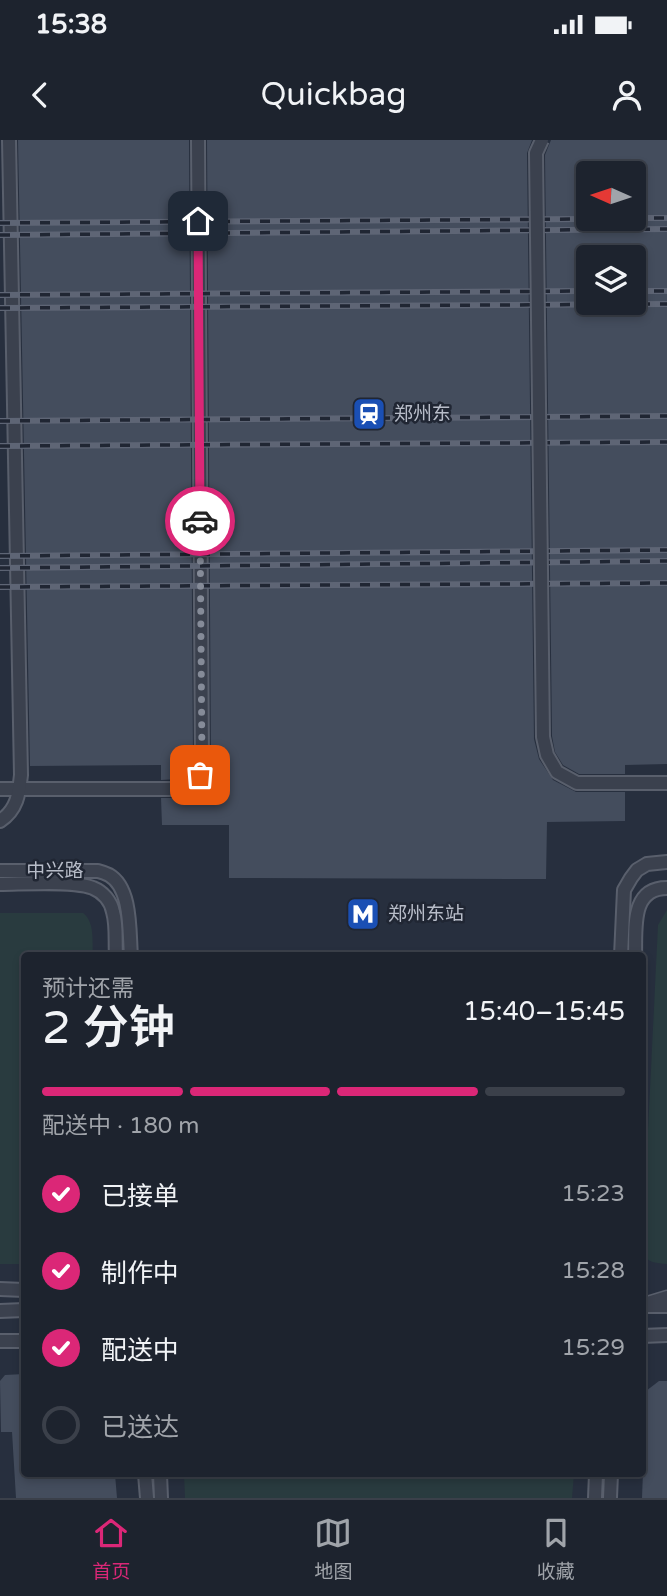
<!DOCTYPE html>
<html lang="zh">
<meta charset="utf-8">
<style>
:root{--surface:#1d232e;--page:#2a2f3a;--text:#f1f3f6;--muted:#a0a4aa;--line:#3b404a;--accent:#db2777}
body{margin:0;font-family:"Varela Round","Noto Sans SC",sans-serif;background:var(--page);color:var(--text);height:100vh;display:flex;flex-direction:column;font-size:26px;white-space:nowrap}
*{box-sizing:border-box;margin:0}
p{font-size:23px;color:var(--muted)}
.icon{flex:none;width:38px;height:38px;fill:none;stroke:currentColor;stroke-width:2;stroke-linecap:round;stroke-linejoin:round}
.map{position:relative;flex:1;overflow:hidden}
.side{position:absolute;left:21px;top:812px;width:625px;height:525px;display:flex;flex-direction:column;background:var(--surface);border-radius:7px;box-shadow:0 4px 10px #0003,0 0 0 2px var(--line)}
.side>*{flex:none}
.needle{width:46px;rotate:273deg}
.buttons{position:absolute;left:576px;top:21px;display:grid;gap:14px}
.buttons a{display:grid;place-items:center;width:70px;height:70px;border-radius:7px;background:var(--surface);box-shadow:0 4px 10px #0003,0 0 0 2px var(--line);font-size:35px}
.pin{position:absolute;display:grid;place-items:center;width:60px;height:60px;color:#fff;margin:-30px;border-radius:14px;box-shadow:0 4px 10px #0006}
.courier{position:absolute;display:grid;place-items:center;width:70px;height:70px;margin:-35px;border:5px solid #db2777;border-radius:50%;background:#fff;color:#222;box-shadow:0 2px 9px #0007}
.headline em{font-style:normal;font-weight:600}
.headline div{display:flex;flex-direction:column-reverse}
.headline{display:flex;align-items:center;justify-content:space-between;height:119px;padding:0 21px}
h1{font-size:46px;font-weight:600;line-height:52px}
.bar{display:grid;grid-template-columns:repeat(4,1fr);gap:10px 7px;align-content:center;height:84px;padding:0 21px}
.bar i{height:9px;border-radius:5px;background:var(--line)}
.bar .on{background:var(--accent)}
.bar p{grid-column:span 4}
ol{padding:0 21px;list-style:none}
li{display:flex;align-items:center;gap:21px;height:77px}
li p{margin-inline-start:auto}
li .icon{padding:7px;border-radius:50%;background:var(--accent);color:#fff;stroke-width:4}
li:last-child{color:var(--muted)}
li i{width:38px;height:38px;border:4px solid var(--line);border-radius:50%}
.status{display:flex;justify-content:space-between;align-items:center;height:49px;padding:0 35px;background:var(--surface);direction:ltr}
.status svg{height:19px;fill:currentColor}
header{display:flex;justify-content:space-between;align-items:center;height:91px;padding:0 21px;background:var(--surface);font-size:32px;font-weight:600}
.tab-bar{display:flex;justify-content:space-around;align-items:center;height:98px;border-top:2px solid var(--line);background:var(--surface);font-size:19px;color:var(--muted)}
.tab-bar a{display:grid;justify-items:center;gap:4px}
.tab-bar .on{color:var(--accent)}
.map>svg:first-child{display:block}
.green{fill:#293b3f}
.building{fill:#444d5d;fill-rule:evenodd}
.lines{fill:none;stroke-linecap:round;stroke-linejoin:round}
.minor-casing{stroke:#595f6c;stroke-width:13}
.tertiary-casing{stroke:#595f6c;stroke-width:16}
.minor{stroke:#3b414e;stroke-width:10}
.tertiary{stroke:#3b414e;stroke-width:12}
.rail-casing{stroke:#5e6575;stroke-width:6}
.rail{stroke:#202633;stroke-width:3.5;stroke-dasharray:10;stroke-linecap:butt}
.tertiary-bridge-casing{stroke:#595f6c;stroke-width:16;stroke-linecap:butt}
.tertiary-bridge{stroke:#3b414e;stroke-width:12}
.done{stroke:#858b98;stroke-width:7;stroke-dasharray:0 12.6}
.route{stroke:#db2777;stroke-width:9}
.labels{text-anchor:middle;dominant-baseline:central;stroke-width:5;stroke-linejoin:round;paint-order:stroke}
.poi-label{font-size:19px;fill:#b8bdc9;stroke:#202633;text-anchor:start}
.street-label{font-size:19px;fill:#b8bdc9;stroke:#202633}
</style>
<div class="status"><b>15:38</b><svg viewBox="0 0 49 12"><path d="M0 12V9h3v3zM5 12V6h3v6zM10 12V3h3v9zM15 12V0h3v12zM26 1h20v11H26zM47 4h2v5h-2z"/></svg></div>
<header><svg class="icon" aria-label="back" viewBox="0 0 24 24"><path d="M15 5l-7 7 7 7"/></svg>Quickbag<svg class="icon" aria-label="person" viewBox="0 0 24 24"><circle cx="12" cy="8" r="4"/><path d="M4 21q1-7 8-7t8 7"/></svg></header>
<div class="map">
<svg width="667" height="1358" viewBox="0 0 667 1358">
<rect width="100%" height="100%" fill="#272f3e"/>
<g class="green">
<path d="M 667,770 L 667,1124 C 641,1123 643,1115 643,1093 L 658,785 Z"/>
<path d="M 0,773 L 83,773 C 95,782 92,801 93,815 L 24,816 L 24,1124 L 0,1124 Z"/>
<path d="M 184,1334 L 574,1334 L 572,1358 L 185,1358 Z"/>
</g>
<g class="building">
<path d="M 18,0 L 189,0 L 193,620 L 189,632 L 186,636 L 178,639 L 161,640 L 161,625 L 30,626 Z"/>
<path d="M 207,0 L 532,0 L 527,13 L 534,599 L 539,619 L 553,640 L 576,652 L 625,652 L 625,681 L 547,682 L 546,739 L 229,738 L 229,685 L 162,685 L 161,658 L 176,658 L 196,650 L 205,641 L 211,621 Z"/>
<path d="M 551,0 L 667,0 L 667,624 L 625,625 L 625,634 L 579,634 L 563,625 L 555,612 L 552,596 L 545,15 ZM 588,33 L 634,33 L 634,79 L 588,79 ZM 588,117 L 634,117 L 634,163 L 588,163 Z"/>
<path d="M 24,1234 L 24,1334 L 115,1334 L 117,1358 L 16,1358 L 12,1292 L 1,1292 L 0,1241 L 5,1235 Z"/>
<path d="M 659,1241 L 667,1241 L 667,1358 L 642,1358 L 646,1251 Z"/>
</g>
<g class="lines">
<defs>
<path id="minor" d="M 644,1163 L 667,1156"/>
<g id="tertiary">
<path d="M 0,649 L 174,649 C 193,645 199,640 202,621 L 198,0"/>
<path d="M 0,681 C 17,670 19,654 21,635 L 9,0"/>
<path d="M 0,731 L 98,731 C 102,732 105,733 109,735 C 132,748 129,792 131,816"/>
<path d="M 0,744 C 22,744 75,740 93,748 C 103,752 111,761 113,772 C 117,785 115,802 116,816"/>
<path d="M 621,816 L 624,750 L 631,738 L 637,730 L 647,724 L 667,722"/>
<path d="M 635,816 C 636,789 630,748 667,748"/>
<path d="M 0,1149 L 24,1150"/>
<path d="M 642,1166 L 667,1166"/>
<path d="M 0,1171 L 24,1170"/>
<path d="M 642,1196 L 667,1195"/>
<path d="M 0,1201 L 24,1201"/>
<path d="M 145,1334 L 147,1358"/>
<path d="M 160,1334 L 161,1358"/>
<path d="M 595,1358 L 596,1334"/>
<path d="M 610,1358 L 611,1334"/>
</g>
</defs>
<use href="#minor" class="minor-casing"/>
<use href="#tertiary" class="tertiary-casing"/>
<use href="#minor" class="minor"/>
<use href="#tertiary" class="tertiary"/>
<defs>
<g id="rail">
<path d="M 634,78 L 667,78"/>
<path d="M 0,83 L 588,79"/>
<path d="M 0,95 L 667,89"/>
<path d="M 634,151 L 667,151"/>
<path d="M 0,155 L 588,151"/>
<path d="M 0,168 L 667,164"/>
<path d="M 0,281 L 667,276"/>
<path d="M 0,306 L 667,302"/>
<path d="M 0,416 L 667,410"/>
<path d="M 0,428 L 667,421"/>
<path d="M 0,447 L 667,443"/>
</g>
</defs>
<use href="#rail" class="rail-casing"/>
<use href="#rail" class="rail"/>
<defs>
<path id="tertiary-bridge" d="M 542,0 L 536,13 L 543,597 L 547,615 L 557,632 L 577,643 L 667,643"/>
</defs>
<use href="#tertiary-bridge" class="tertiary-bridge-casing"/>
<use href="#tertiary-bridge" class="tertiary-bridge"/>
</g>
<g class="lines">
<path class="done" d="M 200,635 L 202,621 L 200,381"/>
<path class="route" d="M 198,81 L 200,381"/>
</g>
<defs>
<symbol id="station-square" viewBox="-11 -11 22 22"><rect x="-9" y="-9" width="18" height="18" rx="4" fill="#1a4fb4" stroke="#202633"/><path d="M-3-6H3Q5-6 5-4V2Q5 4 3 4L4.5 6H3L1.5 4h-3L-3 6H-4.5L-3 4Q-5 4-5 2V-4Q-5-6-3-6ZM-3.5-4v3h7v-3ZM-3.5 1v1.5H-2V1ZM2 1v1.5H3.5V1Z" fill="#fff"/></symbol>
<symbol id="metro-square" viewBox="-11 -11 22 22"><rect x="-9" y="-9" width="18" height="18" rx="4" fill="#1a4fb4" stroke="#202633"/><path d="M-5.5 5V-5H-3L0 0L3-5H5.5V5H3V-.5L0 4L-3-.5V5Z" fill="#fff"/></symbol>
</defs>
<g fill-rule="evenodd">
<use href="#station-square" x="350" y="255" width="38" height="38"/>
<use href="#metro-square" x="344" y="755" width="38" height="38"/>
</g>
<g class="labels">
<g class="poi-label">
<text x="394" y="274">郑州东</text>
<text x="388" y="774">郑州东站</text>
</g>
<g class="street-label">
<text x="55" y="731">中兴路</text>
</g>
</g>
</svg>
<div class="buttons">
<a><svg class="needle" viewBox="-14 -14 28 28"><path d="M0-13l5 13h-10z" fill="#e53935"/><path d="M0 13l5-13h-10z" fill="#a0a4aa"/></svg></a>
<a><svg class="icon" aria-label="layers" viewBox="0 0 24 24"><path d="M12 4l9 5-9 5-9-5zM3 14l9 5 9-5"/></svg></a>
</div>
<div class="pin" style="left:200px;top:635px;background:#ea580c"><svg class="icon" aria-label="bag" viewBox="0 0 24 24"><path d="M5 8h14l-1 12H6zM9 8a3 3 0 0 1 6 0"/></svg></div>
<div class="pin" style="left:198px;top:81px;background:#1f2937"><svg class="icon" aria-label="home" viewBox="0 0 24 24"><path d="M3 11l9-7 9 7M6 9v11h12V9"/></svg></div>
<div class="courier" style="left:200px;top:381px"><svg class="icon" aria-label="car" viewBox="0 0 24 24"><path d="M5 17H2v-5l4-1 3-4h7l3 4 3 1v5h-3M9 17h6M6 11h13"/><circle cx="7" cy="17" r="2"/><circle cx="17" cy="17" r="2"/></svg></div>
<section class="side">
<div class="headline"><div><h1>2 分钟</h1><p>预计还需</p></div><em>15:40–15:45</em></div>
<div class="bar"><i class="on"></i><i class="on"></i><i class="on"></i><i></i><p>配送中 · 180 m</p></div>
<ol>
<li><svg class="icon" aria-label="check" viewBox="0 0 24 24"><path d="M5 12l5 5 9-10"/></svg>已接单<p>15:23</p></li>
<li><svg class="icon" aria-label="check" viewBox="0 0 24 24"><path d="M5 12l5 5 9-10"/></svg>制作中<p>15:28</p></li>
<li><svg class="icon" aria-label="check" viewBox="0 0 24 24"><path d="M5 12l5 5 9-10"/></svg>配送中<p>15:29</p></li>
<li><i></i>已送达</li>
</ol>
</section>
</div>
<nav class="tab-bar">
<a class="on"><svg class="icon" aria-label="home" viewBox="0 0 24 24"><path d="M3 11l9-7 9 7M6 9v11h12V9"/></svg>首页</a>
<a><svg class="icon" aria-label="map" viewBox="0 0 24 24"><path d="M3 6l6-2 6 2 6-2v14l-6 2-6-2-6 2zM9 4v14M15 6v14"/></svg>地图</a>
<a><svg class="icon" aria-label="saved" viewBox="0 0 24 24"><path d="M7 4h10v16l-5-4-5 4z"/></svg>收藏</a>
</nav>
